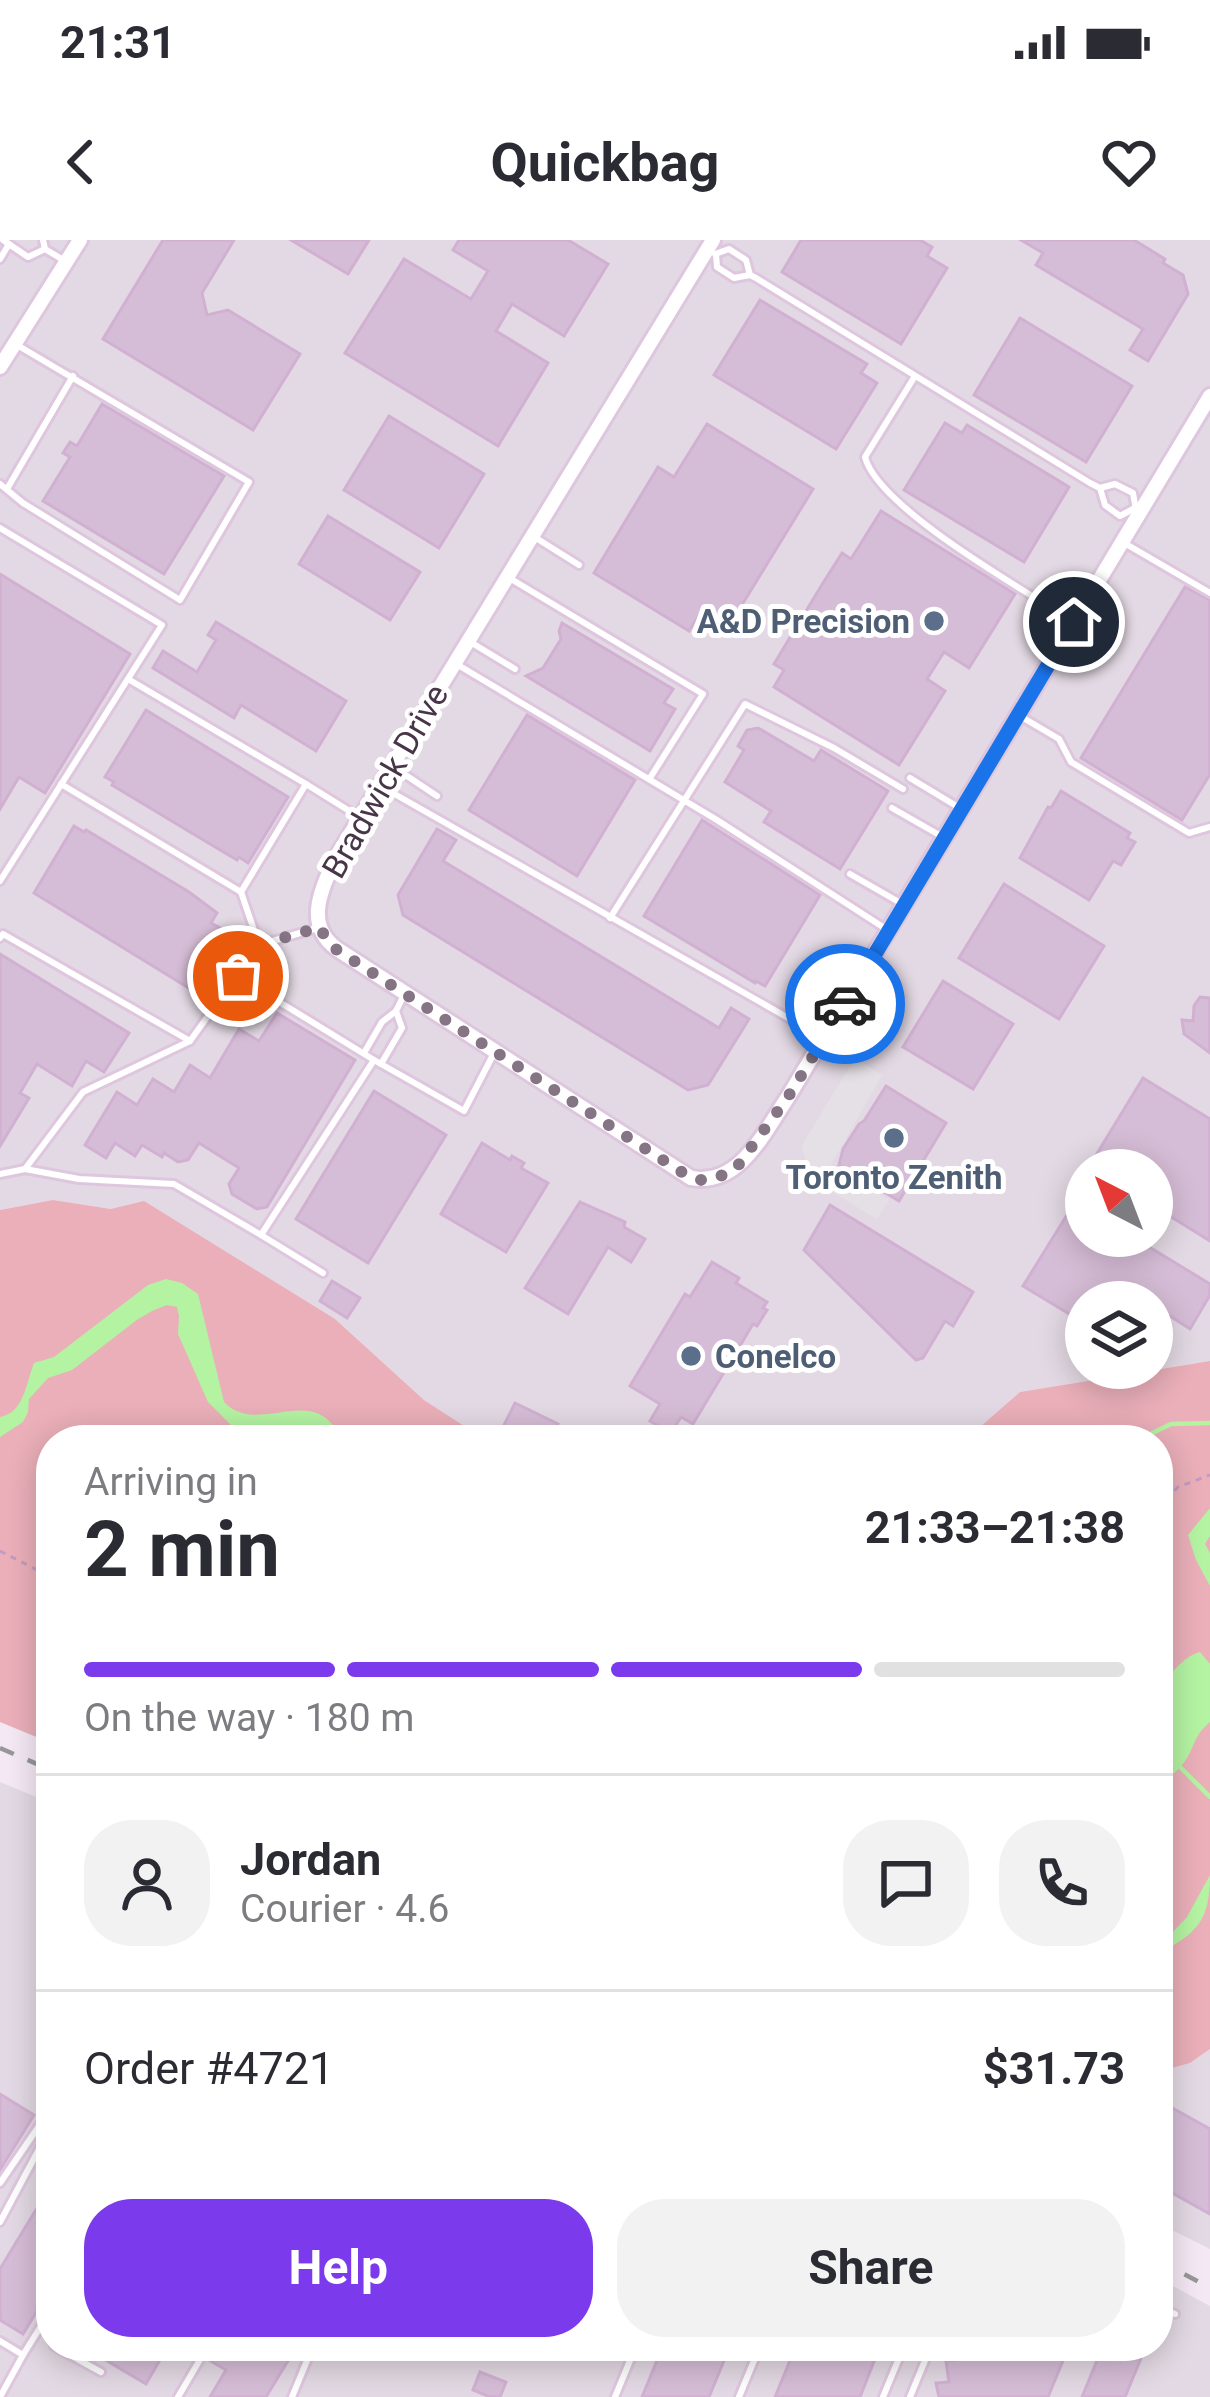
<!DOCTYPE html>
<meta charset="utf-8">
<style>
:root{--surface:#fff;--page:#f2f2f3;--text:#2b2b33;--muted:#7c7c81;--line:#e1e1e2;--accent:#7c3aed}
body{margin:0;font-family:Roboto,sans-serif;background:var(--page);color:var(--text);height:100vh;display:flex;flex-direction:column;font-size:45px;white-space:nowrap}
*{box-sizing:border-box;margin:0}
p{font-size:39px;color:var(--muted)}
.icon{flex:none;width:66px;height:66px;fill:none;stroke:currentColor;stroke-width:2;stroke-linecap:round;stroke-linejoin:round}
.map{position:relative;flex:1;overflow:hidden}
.sheet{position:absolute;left:36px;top:1185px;width:1137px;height:936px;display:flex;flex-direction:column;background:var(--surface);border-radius:48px;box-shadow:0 6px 30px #0003}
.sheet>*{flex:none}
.needle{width:78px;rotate:318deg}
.tools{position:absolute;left:1065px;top:909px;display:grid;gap:24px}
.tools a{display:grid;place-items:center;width:108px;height:108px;border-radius:50%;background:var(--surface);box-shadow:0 6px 30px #0003;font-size:60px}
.pin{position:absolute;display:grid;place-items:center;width:102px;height:102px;color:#fff;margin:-51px;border:6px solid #fff;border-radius:50%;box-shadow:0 3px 12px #0007}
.courier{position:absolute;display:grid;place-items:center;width:120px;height:120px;margin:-60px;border:9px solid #1a73e8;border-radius:50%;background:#fff;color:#222;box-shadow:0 3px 15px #0007}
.headline em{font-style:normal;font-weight:700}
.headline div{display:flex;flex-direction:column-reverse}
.headline{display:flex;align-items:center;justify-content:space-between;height:204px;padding:0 48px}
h1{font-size:78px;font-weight:700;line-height:90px}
.bar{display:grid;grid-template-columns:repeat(4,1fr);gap:18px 12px;align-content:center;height:144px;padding:0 48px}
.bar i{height:15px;border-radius:9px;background:var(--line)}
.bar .active{background:var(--accent)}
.bar p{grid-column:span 4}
.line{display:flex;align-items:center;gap:30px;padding:0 48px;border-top:3px solid var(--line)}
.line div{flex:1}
.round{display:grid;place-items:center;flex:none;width:126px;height:126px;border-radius:48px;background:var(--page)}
.button{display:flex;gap:24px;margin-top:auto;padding:24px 48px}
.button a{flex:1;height:138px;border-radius:48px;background:var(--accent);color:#fff;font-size:48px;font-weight:700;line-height:138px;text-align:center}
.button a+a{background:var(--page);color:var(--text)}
.status{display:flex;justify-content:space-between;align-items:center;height:84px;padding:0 60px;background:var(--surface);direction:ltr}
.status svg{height:33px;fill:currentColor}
header{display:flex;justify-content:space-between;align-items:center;height:156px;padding:0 48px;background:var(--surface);font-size:54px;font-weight:700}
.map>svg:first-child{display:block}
.industrial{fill:#e3d9e4;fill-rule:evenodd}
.green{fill:#eaafb9}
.parking{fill:#e5e0e6}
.water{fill:#b4f3a2}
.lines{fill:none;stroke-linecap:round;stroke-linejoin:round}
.stream{stroke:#b4f3a2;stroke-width:4.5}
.building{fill:#d6bdd7;stroke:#d1b0d2;stroke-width:3}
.service-casing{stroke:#dec7de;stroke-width:12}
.minor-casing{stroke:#dec7de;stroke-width:20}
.path{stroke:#c39ac2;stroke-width:3;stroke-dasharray:6 6;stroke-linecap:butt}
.service{stroke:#fff;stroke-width:6}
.minor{stroke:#fff;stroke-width:14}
.rail{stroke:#979797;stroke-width:4.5;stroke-dasharray:15 15;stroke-linecap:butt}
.done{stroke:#847484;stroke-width:12;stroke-dasharray:0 21.6}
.route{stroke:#1a73e8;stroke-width:15}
.service-dot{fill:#5c6f8a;stroke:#fff;stroke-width:4.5}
.labels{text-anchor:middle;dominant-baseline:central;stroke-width:10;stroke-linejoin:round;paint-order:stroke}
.service-label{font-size:33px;font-weight:bold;fill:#4e5e75;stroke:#fff;text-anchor:end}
.street-label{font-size:33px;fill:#483648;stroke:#fff}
</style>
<div class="status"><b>21:31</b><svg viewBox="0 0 49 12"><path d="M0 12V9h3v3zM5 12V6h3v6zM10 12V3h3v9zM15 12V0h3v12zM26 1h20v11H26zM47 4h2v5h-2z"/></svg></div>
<header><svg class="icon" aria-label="back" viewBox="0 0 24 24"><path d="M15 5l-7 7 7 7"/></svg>Quickbag<svg class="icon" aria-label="heart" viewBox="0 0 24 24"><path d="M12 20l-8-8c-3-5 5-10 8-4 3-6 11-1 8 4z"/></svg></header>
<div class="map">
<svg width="1210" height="2157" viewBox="0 0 1210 2157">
<rect width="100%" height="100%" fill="#f4e8f4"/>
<g class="industrial">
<path d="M 0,0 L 1210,0 L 1210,1121 L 1020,1152 L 965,1200 L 486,1200 L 424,1160 L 335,1079 L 111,969 L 53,960 L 0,970 ZM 1086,930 L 1152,930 L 1152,996 L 1086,996 ZM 1086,1062 L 1152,1062 L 1152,1128 L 1086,1128 Z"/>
<path d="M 0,1542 L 51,1563 L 51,2106 L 1158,2106 L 1158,2038 L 1210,2066 L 1210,2157 L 0,2157 Z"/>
<path d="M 1210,1809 L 1210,2009 L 1158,1983 L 1158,1832 L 1190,1823 Z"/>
</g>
<g class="green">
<path d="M 53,960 L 111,969 L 144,961 L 335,1079 L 424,1160 L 486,1200 L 51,1200 L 51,1503 L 0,1482 L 0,970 Z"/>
<path d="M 1210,1121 L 1210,1809 L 1190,1823 L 1158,1832 L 1158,1200 L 965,1200 L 1020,1152 Z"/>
</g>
<path class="parking" d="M 855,818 L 882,835 L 831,925 L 889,960 L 877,979 L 809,938 L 802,905 Z"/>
<g class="water">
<path d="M 166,1039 L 182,1043 L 198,1054 L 224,1162 C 257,1196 306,1147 335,1188 C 354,1185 373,1186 385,1200 L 314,1200 L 286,1188 L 263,1185 L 253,1193 L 237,1191 L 208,1162 L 178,1094 L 179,1076 L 177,1067 L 167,1065 L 154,1070 L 138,1079 L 72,1130 L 48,1138 L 29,1159 L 28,1172 L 23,1182 L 0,1197 L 0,1177 C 24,1173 26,1143 34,1123 L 54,1117 L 148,1045 Z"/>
<path d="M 1210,1268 L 1210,1296 L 1205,1304 L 1210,1313 L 1210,1346 L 1196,1320 L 1188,1295 Z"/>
<path d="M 1200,1412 L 1210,1424 L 1210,1482 C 1191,1498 1196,1508 1182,1525 C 1175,1533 1166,1540 1158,1547 C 1158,1527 1153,1466 1160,1451 C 1167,1436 1184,1416 1200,1412 Z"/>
<path d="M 1210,1635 C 1210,1681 1197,1693 1158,1714 L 1158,1687 L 1160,1686 L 1173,1692 L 1187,1677 Z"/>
</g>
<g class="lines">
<g class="stream">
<path d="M 1138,1200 L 1171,1184 L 1210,1183"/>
<path d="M 1180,1527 L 1210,1557"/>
</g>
</g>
<g class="building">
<path d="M 163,0 L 234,0 L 202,53 L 207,75 L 228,70 L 300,114 L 253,190 L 103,99 Z"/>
<path d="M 291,0 L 369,0 L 348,34 Z"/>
<path d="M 459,0 L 568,0 L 608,24 L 564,96 L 512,64 L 496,91 L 548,123 L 498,206 L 345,113 L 404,19 L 471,59 L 488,31 L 453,10 Z"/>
<path d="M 801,0 L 920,0 L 932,7 L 927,16 L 947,28 L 901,104 L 782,32 Z"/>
<path d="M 1021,0 L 1134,0 L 1165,19 L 1163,23 L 1183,35 L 1188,54 L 1148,121 L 1130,110 L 1143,89 L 1036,25 L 1043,13 Z"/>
<path d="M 760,60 L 867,124 L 861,133 L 877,143 L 836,209 L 714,135 Z"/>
<path d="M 1020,78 L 1132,146 L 1086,222 L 974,155 Z"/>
<path d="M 102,164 L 224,236 L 164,334 L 43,261 L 70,217 L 63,213 L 70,202 L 77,206 Z"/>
<path d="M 389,176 L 484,234 L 439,308 L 344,250 Z"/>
<path d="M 945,183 L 962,193 L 967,185 L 1069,247 L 1024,322 L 904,250 Z"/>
<path d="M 707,184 L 813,249 L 735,376 L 724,379 L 704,367 L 689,391 L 594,333 L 658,227 L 674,237 Z"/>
<path d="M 881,271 L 1015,354 L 969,428 L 944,412 L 927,439 L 945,451 L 899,525 L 774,447 L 784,430 L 774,424 L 823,343 L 842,313 L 851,319 Z"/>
<path d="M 328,276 L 420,332 L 390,380 L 299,324 Z"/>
<path d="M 0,334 L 130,414 L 45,553 L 19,537 L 0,569 Z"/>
<path d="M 1185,347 L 1210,360 L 1210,534 L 1182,580 L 1081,518 Z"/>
<path d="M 216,382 L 346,461 L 316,511 L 241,465 L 234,478 L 153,428 L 163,411 L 197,432 L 216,400 L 208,395 Z"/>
<path d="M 562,383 L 673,449 L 664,463 L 675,469 L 650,511 L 526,436 L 543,428 L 561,399 L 559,391 Z"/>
<path d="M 146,470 L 288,557 L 248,623 L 239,617 L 237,620 L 190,592 L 112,545 L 114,542 L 105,537 Z"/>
<path d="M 527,475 L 635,540 L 577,636 L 469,570 Z"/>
<path d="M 758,488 L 814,521 L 821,510 L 888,551 L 840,629 L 764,582 L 771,571 L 725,542 L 744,510 L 738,506 L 747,490 Z"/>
<path d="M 1061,551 L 1130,593 L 1127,598 L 1135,602 L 1121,625 L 1113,621 L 1089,660 L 1020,618 L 1048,567 L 1051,568 Z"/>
<path d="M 702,580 L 820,655 L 765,746 L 756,741 L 755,743 L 644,676 Z"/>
<path d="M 74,586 L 84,592 L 86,590 L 189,652 L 217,673 L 211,683 L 231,694 L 229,697 L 238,703 L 205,758 L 34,653 Z"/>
<path d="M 437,589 L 456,600 L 443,621 L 719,788 L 731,768 L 749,779 L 708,845 L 688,850 L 403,675 L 398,655 Z"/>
<path d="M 1004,644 L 1104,706 L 1059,779 L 959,718 Z"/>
<path d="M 0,714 L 129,793 L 104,832 L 86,821 L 72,846 L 37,824 L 20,853 L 29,858 L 0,906 Z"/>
<path d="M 943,741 L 1013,784 L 973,849 L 903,807 Z"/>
<path d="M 1200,757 L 1210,758 L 1210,813 L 1184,794 L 1182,780 L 1193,781 L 1194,766 Z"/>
<path d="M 277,773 L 355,820 L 267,967 L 257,969 L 232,954 L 229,944 L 239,928 L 199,903 L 188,920 L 178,922 L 164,913 L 162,917 L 142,905 L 135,916 L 115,903 L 106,918 L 85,905 L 117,852 L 137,865 L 153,839 L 174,852 L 190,825 L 210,838 L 239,789 L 259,801 Z"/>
<path d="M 1143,838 L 1210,879 L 1210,1001 L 1152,965 L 1152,930 L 1087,930 Z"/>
<path d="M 886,846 L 946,883 L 899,961 L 839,925 L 843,909 L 859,884 L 864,881 Z"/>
<path d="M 374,851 L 446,895 L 368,1023 L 296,979 Z"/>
<path d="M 482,903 L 510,920 L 512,916 L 524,923 L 521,928 L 548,943 L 506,1012 L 441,974 Z"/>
<path d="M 580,962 L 625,982 L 624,987 L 645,999 L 631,1022 L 608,1007 L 568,1074 L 525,1048 Z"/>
<path d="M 1075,962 L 1086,969 L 1086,996 L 1131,996 L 1210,1044 L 1210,1055 L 1190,1089 L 1170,1076 L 1152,1081 L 1152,1062 L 1086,1062 L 1086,1084 L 1023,1046 Z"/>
<path d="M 830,965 L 973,1052 L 953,1086 L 945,1081 L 923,1118 L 916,1120 L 804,1010 Z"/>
<path d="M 712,1022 L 739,1038 L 736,1043 L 767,1062 L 763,1068 L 767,1070 L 757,1086 L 753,1084 L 693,1184 L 681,1177 L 671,1193 L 650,1181 L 660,1164 L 630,1146 L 685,1054 L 690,1057 Z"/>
<path d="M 332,1041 L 360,1058 L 347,1078 L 320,1061 Z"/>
<path d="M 515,1163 L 558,1184 L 551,1200 L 518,1200 L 501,1191 Z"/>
<path d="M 0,1854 L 34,1875 L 0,1930 Z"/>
<path d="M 1158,1860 L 1210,1889 L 1210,1974 L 1158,1945 Z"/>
<path d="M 51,1945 L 51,2048 L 23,2094 L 0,2080 L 0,2029 Z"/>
<path d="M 82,2106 L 168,2106 L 146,2144 Z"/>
<path d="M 215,2106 L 297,2106 L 266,2157 L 210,2157 L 226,2130 L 209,2120 Z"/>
<path d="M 663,2106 L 730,2106 L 709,2157 L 642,2157 Z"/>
<path d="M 796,2106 L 880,2106 L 860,2157 L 775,2157 Z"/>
<path d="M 955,2106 L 1069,2106 L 1048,2157 L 939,2157 L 936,2143 L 949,2142 L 946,2121 L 957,2120 Z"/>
<path d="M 1103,2106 L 1146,2106 L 1125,2157 L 1082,2157 Z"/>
<path d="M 480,2132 L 506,2142 L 500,2157 L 490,2157 L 473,2150 Z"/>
</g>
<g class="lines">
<defs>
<g id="service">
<path d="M 3,0 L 28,17 L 45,9"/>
<path d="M 43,0 L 45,9 L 65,21"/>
<path d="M 715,14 L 729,9 L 746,20 L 750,35"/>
<path d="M 716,14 L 717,27 L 734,38 L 750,35 L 756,38 L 1090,243 L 1100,248 L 1115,244 L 1133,253 L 1137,276"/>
<path d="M 0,19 L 9,4"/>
<path d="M 915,136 L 865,217 C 878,268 1024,350 1071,380"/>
<path d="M 0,244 L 23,263 L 180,360 L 249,242 L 17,105"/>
<path d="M 1100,248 L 1105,265 L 1120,276 L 1133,269"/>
<path d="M 7,249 L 73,136"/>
<path d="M 0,288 L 162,385 L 0,641"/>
<path d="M 536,298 L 579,325"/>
<path d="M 1126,304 L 1210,353"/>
<path d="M 511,339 L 703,454 L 650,538"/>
<path d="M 472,403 L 515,429"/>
<path d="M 458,425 L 717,580 L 886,689"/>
<path d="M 128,439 L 306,544"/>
<path d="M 1020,476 L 1059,499 L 1071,522 L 1189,593 L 1210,587"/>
<path d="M 395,528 L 437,556"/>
<path d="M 910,538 L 958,567"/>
<path d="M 61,544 L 241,652 L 259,705"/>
<path d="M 384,548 L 820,796"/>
<path d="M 892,568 L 941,596"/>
<path d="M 850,634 L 904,665"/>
<path d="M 241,652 L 306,544 L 359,577"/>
<path d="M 610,678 L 745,464 L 834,508 L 903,549"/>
<path d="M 0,698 L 3,694 L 190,801"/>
<path d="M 364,813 L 382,782 L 396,771 L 403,757"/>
<path d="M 374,820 L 464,871 L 493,815"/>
<path d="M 381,824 L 402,788 L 396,771"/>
<path d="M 25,929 L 79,939 L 174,944 L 261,995 L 374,820 L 237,736"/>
<path d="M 0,934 L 25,929 L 83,852 L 190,801 L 259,705 L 317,688"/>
<path d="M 261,995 L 323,1033"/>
<path d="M 0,1943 L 39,1886"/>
<path d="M 0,1982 L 45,1898"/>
<path d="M 1158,2067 L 1175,2074"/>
<path d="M 0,2101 L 23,2115 L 0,2157"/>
<path d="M 54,2106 L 101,2132"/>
<path d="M 23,2115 L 51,2070"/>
<path d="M 178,2157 L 208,2106"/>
<path d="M 292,2157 L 313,2106"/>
<path d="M 615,2157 L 636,2106"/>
<path d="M 739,2157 L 760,2106"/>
<path d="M 883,2157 L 904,2106"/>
<path d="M 910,2157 L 931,2106"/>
</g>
<g id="minor">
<path d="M 713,0 L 334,621 C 321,651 304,685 337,709 L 691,938 C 740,947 764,892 788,857 L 1210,156"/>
<path d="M 0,127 L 80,0"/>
</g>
</defs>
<use href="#service" class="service-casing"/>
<use href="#minor" class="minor-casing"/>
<g class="path">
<path d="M 1158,1268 L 1178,1247 L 1210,1235"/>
<path d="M 0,1311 L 51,1337"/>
</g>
<use href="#service" class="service"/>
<use href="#minor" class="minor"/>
<g class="rail">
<path d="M 0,1508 L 51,1530"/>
<path d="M 1158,2020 L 1210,2048"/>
</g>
</g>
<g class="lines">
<path class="done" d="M 238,736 L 259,705 L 320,687 L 328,703 L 337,710 L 691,938 L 707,941 L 734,931 L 788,857 L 845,764"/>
<path class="route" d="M 845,764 L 1074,382"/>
</g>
<g class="service-dot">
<circle cx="934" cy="381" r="12"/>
<circle cx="894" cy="898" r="12"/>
<circle cx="691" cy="1116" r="12"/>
</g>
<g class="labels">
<g class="service-label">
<text x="910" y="381">A&amp;D Precision</text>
<text x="894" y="937" text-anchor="middle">Toronto Zenith</text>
<text x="715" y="1116" text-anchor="start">Conelco</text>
</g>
<g class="street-label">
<text transform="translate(385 541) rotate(-60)">Bradwick Drive</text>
</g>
</g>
</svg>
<div class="tools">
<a><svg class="needle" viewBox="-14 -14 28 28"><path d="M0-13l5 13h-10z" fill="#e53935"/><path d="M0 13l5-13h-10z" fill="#7c7c81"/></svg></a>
<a><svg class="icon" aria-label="layers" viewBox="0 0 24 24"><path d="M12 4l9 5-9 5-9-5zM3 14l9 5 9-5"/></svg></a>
</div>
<div class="pin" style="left:238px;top:736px;background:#ea580c"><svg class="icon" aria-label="bag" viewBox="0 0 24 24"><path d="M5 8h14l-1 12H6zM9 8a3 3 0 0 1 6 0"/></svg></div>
<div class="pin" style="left:1074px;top:382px;background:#1f2937"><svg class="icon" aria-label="home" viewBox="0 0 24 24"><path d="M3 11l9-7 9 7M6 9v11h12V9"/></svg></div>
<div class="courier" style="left:845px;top:764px"><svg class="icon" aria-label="car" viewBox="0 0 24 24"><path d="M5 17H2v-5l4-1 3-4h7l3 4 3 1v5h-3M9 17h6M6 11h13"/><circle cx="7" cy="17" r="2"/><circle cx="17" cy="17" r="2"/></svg></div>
<section class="sheet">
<div class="headline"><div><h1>2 min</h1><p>Arriving in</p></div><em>21:33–21:38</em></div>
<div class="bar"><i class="active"></i><i class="active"></i><i class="active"></i><i></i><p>On the way · 180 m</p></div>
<div class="line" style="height:216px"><a class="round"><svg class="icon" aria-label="person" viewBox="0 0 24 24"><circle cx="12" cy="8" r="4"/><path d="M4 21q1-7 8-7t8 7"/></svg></a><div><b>Jordan</b><p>Courier · 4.6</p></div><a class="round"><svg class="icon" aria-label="chat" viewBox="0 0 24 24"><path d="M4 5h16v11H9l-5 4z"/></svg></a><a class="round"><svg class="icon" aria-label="phone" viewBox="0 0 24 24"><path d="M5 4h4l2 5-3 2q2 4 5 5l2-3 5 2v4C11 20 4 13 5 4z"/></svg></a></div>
<div class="line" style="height:156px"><div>Order #4721</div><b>$31.73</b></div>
<div class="button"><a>Help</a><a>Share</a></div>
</section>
</div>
